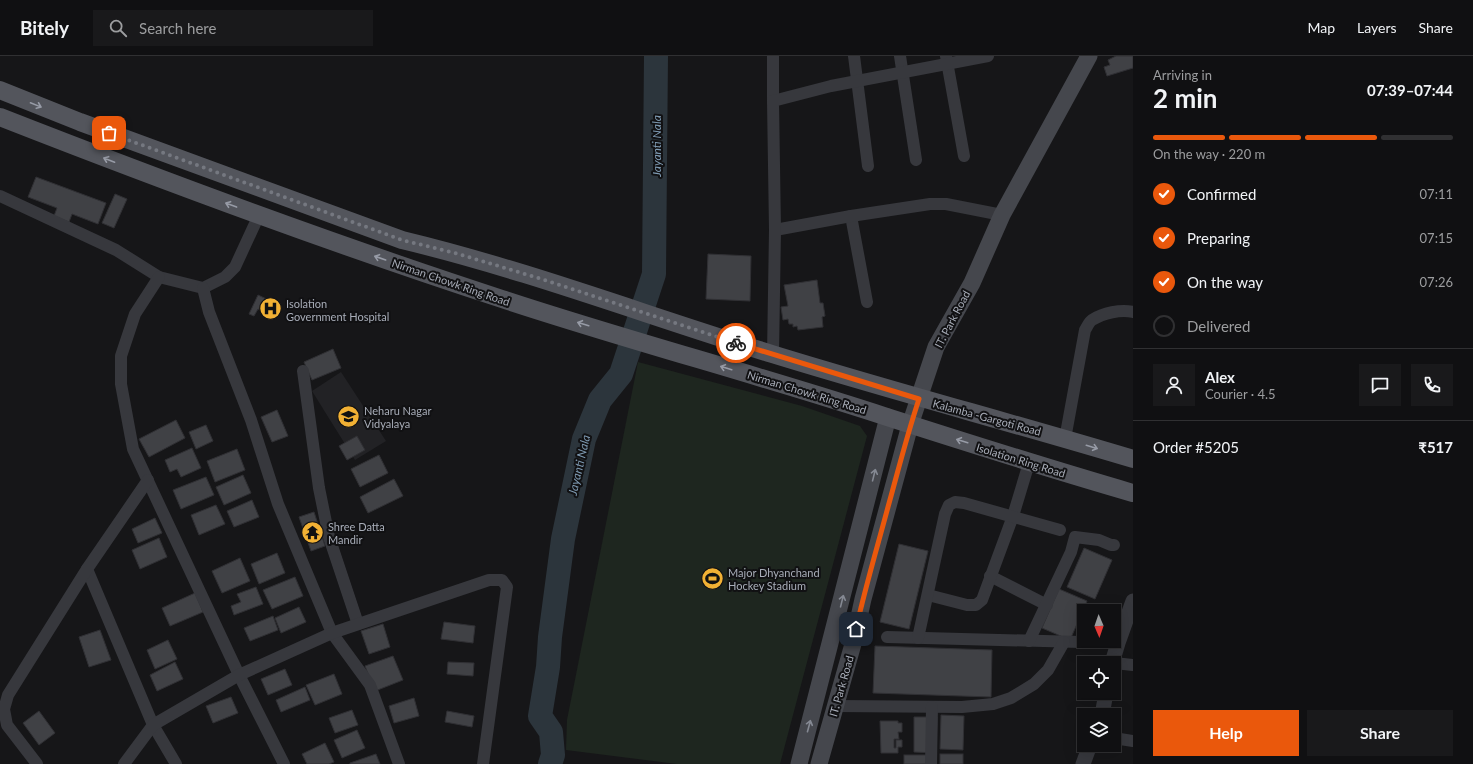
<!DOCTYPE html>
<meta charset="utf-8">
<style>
:root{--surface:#101012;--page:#19191b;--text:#f1f3f6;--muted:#9c9d9f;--line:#303032;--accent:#ea580c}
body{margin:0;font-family:Lato,sans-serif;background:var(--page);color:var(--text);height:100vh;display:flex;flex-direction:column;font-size:15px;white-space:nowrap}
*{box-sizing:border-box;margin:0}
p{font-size:13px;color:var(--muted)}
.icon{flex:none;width:22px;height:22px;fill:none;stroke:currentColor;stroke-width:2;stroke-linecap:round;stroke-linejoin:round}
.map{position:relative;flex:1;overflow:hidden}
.panel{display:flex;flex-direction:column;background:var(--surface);width:340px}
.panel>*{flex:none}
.needle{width:26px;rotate:178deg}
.buttons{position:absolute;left:1077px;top:548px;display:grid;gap:8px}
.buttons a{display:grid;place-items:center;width:44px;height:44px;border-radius:0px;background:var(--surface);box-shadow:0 4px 16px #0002,0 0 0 1px var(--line);font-size:20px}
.pin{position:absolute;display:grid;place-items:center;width:34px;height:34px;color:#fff;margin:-17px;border-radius:8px;box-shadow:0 2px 6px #0006}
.courier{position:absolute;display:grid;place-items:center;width:40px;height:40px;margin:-20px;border:3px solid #ea580c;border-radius:50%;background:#fff;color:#222;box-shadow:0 1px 5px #0007}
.overview em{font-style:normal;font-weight:700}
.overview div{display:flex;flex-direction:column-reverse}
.overview{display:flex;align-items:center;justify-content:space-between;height:68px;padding:0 20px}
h1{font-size:26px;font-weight:700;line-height:30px}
.bar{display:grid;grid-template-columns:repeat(4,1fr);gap:6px 4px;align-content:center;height:48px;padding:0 20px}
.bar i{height:5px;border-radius:3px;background:var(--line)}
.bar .current{background:var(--accent)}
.bar p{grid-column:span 4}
.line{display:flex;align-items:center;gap:10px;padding:0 20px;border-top:1px solid var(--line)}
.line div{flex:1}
.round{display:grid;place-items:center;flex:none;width:42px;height:42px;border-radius:0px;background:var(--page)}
ol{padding:0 20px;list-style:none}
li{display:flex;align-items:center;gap:12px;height:44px}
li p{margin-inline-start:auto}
li .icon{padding:4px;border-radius:50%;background:var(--accent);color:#fff;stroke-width:4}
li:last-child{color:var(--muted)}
li i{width:22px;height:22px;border:2px solid var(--line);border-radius:50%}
.primary-button{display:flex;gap:8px;margin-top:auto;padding:8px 20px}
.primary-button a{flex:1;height:46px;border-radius:0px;background:var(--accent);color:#fff;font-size:16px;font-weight:700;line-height:46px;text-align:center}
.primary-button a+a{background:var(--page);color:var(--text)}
header{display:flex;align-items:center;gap:24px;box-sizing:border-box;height:56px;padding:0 20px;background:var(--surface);border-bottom:1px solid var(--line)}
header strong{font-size:19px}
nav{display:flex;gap:22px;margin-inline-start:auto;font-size:14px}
.search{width:280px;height:36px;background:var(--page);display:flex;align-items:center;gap:10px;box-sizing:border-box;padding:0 14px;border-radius:0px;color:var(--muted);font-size:15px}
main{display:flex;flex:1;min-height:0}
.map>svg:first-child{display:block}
.built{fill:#222225}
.green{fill:#1e261f}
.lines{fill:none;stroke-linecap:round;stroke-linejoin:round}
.river{stroke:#2c353c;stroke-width:24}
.building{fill:#404145;stroke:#303034}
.minor{stroke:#37383d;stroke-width:12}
.tertiary{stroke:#37383d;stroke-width:15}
.secondary{stroke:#45474d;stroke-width:17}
.primary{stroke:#53555c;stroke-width:18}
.oneway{stroke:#979ba6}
.oneway2{stroke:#858993}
.done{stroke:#757880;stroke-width:4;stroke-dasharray:0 7.2}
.route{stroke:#ea580c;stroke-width:5}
.labels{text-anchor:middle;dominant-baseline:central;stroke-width:4;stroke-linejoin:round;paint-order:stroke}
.street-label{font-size:11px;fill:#a8adb8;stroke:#111113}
.poi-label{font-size:11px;fill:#a8adb8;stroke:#111113;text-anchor:start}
.water-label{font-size:12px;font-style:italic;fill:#7f9bb3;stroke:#111113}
</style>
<header>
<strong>Bitely</strong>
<div class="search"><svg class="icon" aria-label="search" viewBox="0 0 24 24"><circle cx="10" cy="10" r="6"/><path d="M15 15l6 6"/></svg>Search here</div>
<nav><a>Map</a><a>Layers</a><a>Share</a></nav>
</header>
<main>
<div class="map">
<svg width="1133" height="708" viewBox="0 0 1133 708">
<rect width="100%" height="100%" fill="#161618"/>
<path class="built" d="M 341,316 L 386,385 L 355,404 L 312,335 Z"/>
<path class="green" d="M 638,306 L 802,350 L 860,370 L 867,380 L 780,708 L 677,708 L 566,694 L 567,664 Z"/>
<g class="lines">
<path class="river" d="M 550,708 L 553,699 L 551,676 L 540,660 L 548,611 L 550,581 L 563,483 L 584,383 L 600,344 L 621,318 L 654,218 L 656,0"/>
</g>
<g class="building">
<path d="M 1116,0 L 1133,0 L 1133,12 L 1107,20 L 1104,11 L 1110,9 L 1108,4 Z"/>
<path d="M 36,121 L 106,147 L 98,168 L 72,158 L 69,166 L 54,160 L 57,152 L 28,141 Z"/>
<path d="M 115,138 L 127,143 L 114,172 L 102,167 Z"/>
<path d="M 708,198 L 751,200 L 750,245 L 706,243 Z"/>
<path d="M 817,224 L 820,247 L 823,247 L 825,260 L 822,261 L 823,271 L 798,274 L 797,270 L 793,271 L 793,268 L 789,268 L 788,263 L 783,264 L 781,251 L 788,250 L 784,229 Z"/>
<path d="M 258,239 L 281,250 L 275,261 L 258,253 L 254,260 L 249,258 Z"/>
<path d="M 333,293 L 341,312 L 312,324 L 304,306 Z"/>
<path d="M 277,354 L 288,380 L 272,386 L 261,361 Z"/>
<path d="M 176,364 L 185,382 L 149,401 L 139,383 Z"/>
<path d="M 206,369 L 213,385 L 196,393 L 189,376 Z"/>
<path d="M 357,380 L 365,394 L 347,404 L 339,390 Z"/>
<path d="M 192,392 L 201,412 L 181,421 L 177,413 L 170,416 L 165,404 Z"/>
<path d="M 237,393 L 245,414 L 215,426 L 207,405 Z"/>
<path d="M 379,399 L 388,417 L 360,431 L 351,413 Z"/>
<path d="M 243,419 L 251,437 L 224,449 L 216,431 Z"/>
<path d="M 206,421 L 214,439 L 181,453 L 173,434 Z"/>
<path d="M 394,423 L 403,440 L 368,457 L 360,441 Z"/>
<path d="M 252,444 L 259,461 L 234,471 L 227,455 Z"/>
<path d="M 216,449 L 225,468 L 199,479 L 191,459 Z"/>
<path d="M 314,456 L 325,490 L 311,495 L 299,461 Z"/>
<path d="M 155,462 L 162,477 L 138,487 L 132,473 Z"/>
<path d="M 159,482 L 167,501 L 140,513 L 132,494 Z"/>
<path d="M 899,488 L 928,495 L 909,573 L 880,566 Z"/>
<path d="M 1084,492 L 1112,504 L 1095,543 L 1067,531 Z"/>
<path d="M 277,497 L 285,517 L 259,528 L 251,508 Z"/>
<path d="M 240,502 L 250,525 L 222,537 L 212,515 Z"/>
<path d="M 295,521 L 303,540 L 272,553 L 263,534 Z"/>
<path d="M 256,531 L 263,548 L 234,559 L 231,550 L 241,546 L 237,538 Z"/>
<path d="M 1059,533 L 1087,545 L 1070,584 L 1042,572 Z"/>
<path d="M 195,537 L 203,556 L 170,570 L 162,552 Z"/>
<path d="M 299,551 L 306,566 L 281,577 L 275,562 Z"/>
<path d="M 273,560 L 278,574 L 250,585 L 244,572 Z"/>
<path d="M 444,566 L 475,570 L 473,587 L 441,583 Z"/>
<path d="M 383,568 L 390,591 L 369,598 L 361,575 Z"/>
<path d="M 100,574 L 111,604 L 89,611 L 79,581 Z"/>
<path d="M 168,584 L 177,603 L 155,613 L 147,594 Z"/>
<path d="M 875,590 L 992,594 L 991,641 L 873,637 Z"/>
<path d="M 393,600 L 403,624 L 375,635 L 365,610 Z"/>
<path d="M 175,606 L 183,623 L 157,635 L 150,619 Z"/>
<path d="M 448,606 L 474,607 L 473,620 L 447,618 Z"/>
<path d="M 285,613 L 292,629 L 268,639 L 261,623 Z"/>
<path d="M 334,618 L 342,638 L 315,649 L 306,629 Z"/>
<path d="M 305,631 L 310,644 L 281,656 L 276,644 Z"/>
<path d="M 231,641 L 238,657 L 213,667 L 206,650 Z"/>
<path d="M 414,642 L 419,660 L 394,667 L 389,650 Z"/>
<path d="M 352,654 L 358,669 L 335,677 L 329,662 Z"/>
<path d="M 39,655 L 55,677 L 39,689 L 23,667 Z"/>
<path d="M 447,655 L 474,660 L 472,671 L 445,666 Z"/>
<path d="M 941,659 L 964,660 L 963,694 L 940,693 Z"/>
<path d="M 914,661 L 937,661 L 936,697 L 914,696 Z"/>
<path d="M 880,665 L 898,665 L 898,667 L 902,667 L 902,676 L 898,676 L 899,683 L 894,683 L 894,692 L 896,692 L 896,684 L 902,684 L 902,691 L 898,691 L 898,697 L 881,697 Z"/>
<path d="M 357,674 L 365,692 L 342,702 L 334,684 Z"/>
<path d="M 325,687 L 334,706 L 329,708 L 307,708 L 302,698 Z"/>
<path d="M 376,698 L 380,708 L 350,708 L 350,707 Z"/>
<rect x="940" y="698" width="23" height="10"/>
<rect x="904" y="699" width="24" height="9"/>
</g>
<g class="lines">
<g class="minor">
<path d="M 773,0 L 773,45"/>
<path d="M 854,0 L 868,110"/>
<path d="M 900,0 L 916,104"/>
<path d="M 946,0 L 964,100"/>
<path d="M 0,140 L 116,194 L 159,221 L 203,232 L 225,221 L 235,211 L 259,159"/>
<path d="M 851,160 L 867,246"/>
<path d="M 775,174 L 851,160 L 930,148 L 946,148 L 1002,159"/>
<path d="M 159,221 L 135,258 L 121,300 L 121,328 L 133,393 L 239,619 L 284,708"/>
<path d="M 203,232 L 209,256 L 251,364 L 278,448 L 332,577 L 370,629 L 399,708"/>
<path d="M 773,299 L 775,174 L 773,45 L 831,30 L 988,0"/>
<path d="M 303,315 L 319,432 L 329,481 L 358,568"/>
<path d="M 1065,383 L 1085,274 C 1087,271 1089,266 1092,264 C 1103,257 1121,253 1133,256"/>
<path d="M 87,513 L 153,669 L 176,708"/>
<path d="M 990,520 L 1047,549"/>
<path d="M 928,539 L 967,549 L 976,549 L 982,544 L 1013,460 L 1029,407"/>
<path d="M 887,581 L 1118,587"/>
<path d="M 918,582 L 945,458 L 949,449 L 955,446 L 964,447 L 1060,474"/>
<path d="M 1029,585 L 1071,496 L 1075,481 L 1099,484 L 1111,489 L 1114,489"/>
<path d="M 1114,607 L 1133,609"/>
<path d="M 836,650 L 962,651 L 993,648 L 1011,642 L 1034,628 L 1048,614 L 1064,586"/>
<path d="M 1114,682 L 1133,685"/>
<path d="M 37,708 L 7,669 L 4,653 L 8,639 L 87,513 L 148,424"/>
<path d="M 124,708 L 153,669 L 239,619 L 332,577 L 489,524 L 502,524 L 507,531 L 483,708"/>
<path d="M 931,708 L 932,651"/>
</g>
<g class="tertiary">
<path d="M 1112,607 L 1118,587 L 1133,545"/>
<path d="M 1102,659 L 1106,637"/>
<path d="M 1083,708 L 1090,689"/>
</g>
<g class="secondary">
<path d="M 799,708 L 888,361"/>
<path d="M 819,708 L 853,588 L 863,543 L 910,369 L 936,291 L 972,227 L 1002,159 L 1089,0"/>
</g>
<g class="primary">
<path d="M 0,34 L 80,66 L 402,184 C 527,214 648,260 772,298 C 892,335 1013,367 1133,403"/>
<path d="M 0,61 C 166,126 333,188 502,243 C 629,285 759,319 887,361 C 968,387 1050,413 1133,437"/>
</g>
</g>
<defs><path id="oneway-shaft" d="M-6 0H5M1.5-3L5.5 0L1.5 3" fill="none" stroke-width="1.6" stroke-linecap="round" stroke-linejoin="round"/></defs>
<g class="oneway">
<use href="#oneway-shaft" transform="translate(36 49) rotate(22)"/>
<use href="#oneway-shaft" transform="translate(109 104) rotate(-159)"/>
<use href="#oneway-shaft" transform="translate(231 149) rotate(-160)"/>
<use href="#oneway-shaft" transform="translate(380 202) rotate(-161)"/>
<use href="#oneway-shaft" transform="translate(583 268) rotate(-163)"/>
<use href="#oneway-shaft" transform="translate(726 312) rotate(-163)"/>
<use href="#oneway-shaft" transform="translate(962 385) rotate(-163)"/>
<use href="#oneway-shaft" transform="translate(1092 391) rotate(17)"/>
</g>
<g class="oneway2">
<use href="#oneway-shaft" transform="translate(874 419) rotate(-76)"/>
<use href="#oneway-shaft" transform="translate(842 545) rotate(-76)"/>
<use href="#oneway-shaft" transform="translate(809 670) rotate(-75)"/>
</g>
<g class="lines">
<path class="done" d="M 109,77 L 402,184 L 455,197 L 535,221 L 736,287"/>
<path class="route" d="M 736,287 L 919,343 C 907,379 898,415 888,451 C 877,492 865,532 856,573"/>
</g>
<defs>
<symbol id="hospital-disc" viewBox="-11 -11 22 22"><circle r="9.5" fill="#f2b134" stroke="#111113"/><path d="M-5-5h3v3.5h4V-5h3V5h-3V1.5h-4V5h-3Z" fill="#111"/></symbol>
<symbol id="university-disc" viewBox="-11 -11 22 22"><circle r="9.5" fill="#f2b134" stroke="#111113"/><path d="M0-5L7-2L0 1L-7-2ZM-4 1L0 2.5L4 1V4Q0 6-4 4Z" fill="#111"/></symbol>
<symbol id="temple-disc" viewBox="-11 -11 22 22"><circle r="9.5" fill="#f2b134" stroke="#111113"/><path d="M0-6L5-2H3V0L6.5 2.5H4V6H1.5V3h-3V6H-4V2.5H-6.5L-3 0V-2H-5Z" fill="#111"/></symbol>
<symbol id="stadium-disc" viewBox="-11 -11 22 22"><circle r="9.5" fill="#f2b134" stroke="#111113"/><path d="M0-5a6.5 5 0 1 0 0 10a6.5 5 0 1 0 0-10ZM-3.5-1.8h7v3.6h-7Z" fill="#111"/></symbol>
</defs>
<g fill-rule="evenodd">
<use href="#hospital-disc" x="258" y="240" width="25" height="25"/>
<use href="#university-disc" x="336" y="348" width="25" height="25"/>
<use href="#temple-disc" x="300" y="464" width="25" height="25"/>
<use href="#stadium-disc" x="700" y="510" width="25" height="25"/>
</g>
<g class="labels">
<g class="street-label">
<text transform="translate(451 226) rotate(19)">Nirman Chowk Ring Road</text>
<text transform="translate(952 263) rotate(-62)">IT. Park Road</text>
<text transform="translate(807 336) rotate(17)">Nirman Chowk Ring Road</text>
<text transform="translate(987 361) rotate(15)">Kalamba -Gargoti Road</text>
<text transform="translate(1021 404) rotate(17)">Isolation Ring Road</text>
<text transform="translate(841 630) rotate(-74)">IT. Park Road</text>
</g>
<g class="poi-label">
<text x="286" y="247">Isolation<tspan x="286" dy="13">Government Hospital</tspan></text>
<text x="364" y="354">Neharu Nagar<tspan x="364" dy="13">Vidyalaya</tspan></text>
<text x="328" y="470">Shree Datta<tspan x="328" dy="13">Mandir</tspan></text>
<text x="728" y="516">Major Dhyanchand<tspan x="728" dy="13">Hockey Stadium</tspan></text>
</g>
<g class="water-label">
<text transform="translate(656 90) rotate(-90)">Jayanti Nala</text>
<text transform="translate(579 409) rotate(-77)">Jayanti Nala</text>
</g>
</g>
</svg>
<div class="buttons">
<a><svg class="needle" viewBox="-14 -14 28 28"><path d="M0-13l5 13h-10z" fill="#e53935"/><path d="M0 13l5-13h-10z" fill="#9c9d9f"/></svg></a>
<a><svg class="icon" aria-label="locate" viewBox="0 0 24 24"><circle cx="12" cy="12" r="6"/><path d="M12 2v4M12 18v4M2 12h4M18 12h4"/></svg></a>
<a><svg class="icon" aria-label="layers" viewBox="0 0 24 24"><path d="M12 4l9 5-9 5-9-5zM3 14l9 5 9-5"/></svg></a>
</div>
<div class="pin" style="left:109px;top:77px;background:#ea580c"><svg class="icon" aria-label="bag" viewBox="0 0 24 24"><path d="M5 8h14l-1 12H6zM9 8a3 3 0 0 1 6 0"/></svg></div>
<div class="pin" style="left:856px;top:573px;background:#1f2937"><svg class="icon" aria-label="home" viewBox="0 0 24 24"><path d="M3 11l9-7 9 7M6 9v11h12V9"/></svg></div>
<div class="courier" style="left:736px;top:287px"><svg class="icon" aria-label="bike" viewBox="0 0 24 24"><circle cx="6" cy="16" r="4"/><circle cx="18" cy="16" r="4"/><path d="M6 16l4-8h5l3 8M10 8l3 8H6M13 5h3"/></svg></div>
</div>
<section class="panel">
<div class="overview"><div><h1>2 min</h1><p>Arriving in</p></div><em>07:39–07:44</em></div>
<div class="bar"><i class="current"></i><i class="current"></i><i class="current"></i><i></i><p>On the way · 220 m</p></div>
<ol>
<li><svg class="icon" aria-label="check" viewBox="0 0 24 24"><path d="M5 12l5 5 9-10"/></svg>Confirmed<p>07:11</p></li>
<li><svg class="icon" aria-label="check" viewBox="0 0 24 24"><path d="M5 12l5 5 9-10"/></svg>Preparing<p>07:15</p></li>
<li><svg class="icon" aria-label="check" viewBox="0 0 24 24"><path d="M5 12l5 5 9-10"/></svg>On the way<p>07:26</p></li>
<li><i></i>Delivered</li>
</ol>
<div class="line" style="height:72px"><a class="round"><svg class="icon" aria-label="person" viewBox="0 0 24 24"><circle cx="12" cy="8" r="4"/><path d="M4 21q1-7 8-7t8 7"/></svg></a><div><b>Alex</b><p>Courier · 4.5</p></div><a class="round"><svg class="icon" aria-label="chat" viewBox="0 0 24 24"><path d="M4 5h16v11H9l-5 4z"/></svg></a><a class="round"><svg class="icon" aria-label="phone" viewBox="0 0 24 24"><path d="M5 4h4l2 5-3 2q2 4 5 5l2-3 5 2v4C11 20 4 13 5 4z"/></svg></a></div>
<div class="line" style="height:52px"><div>Order #5205</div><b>₹517</b></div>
<div class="primary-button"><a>Help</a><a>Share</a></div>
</section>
</main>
